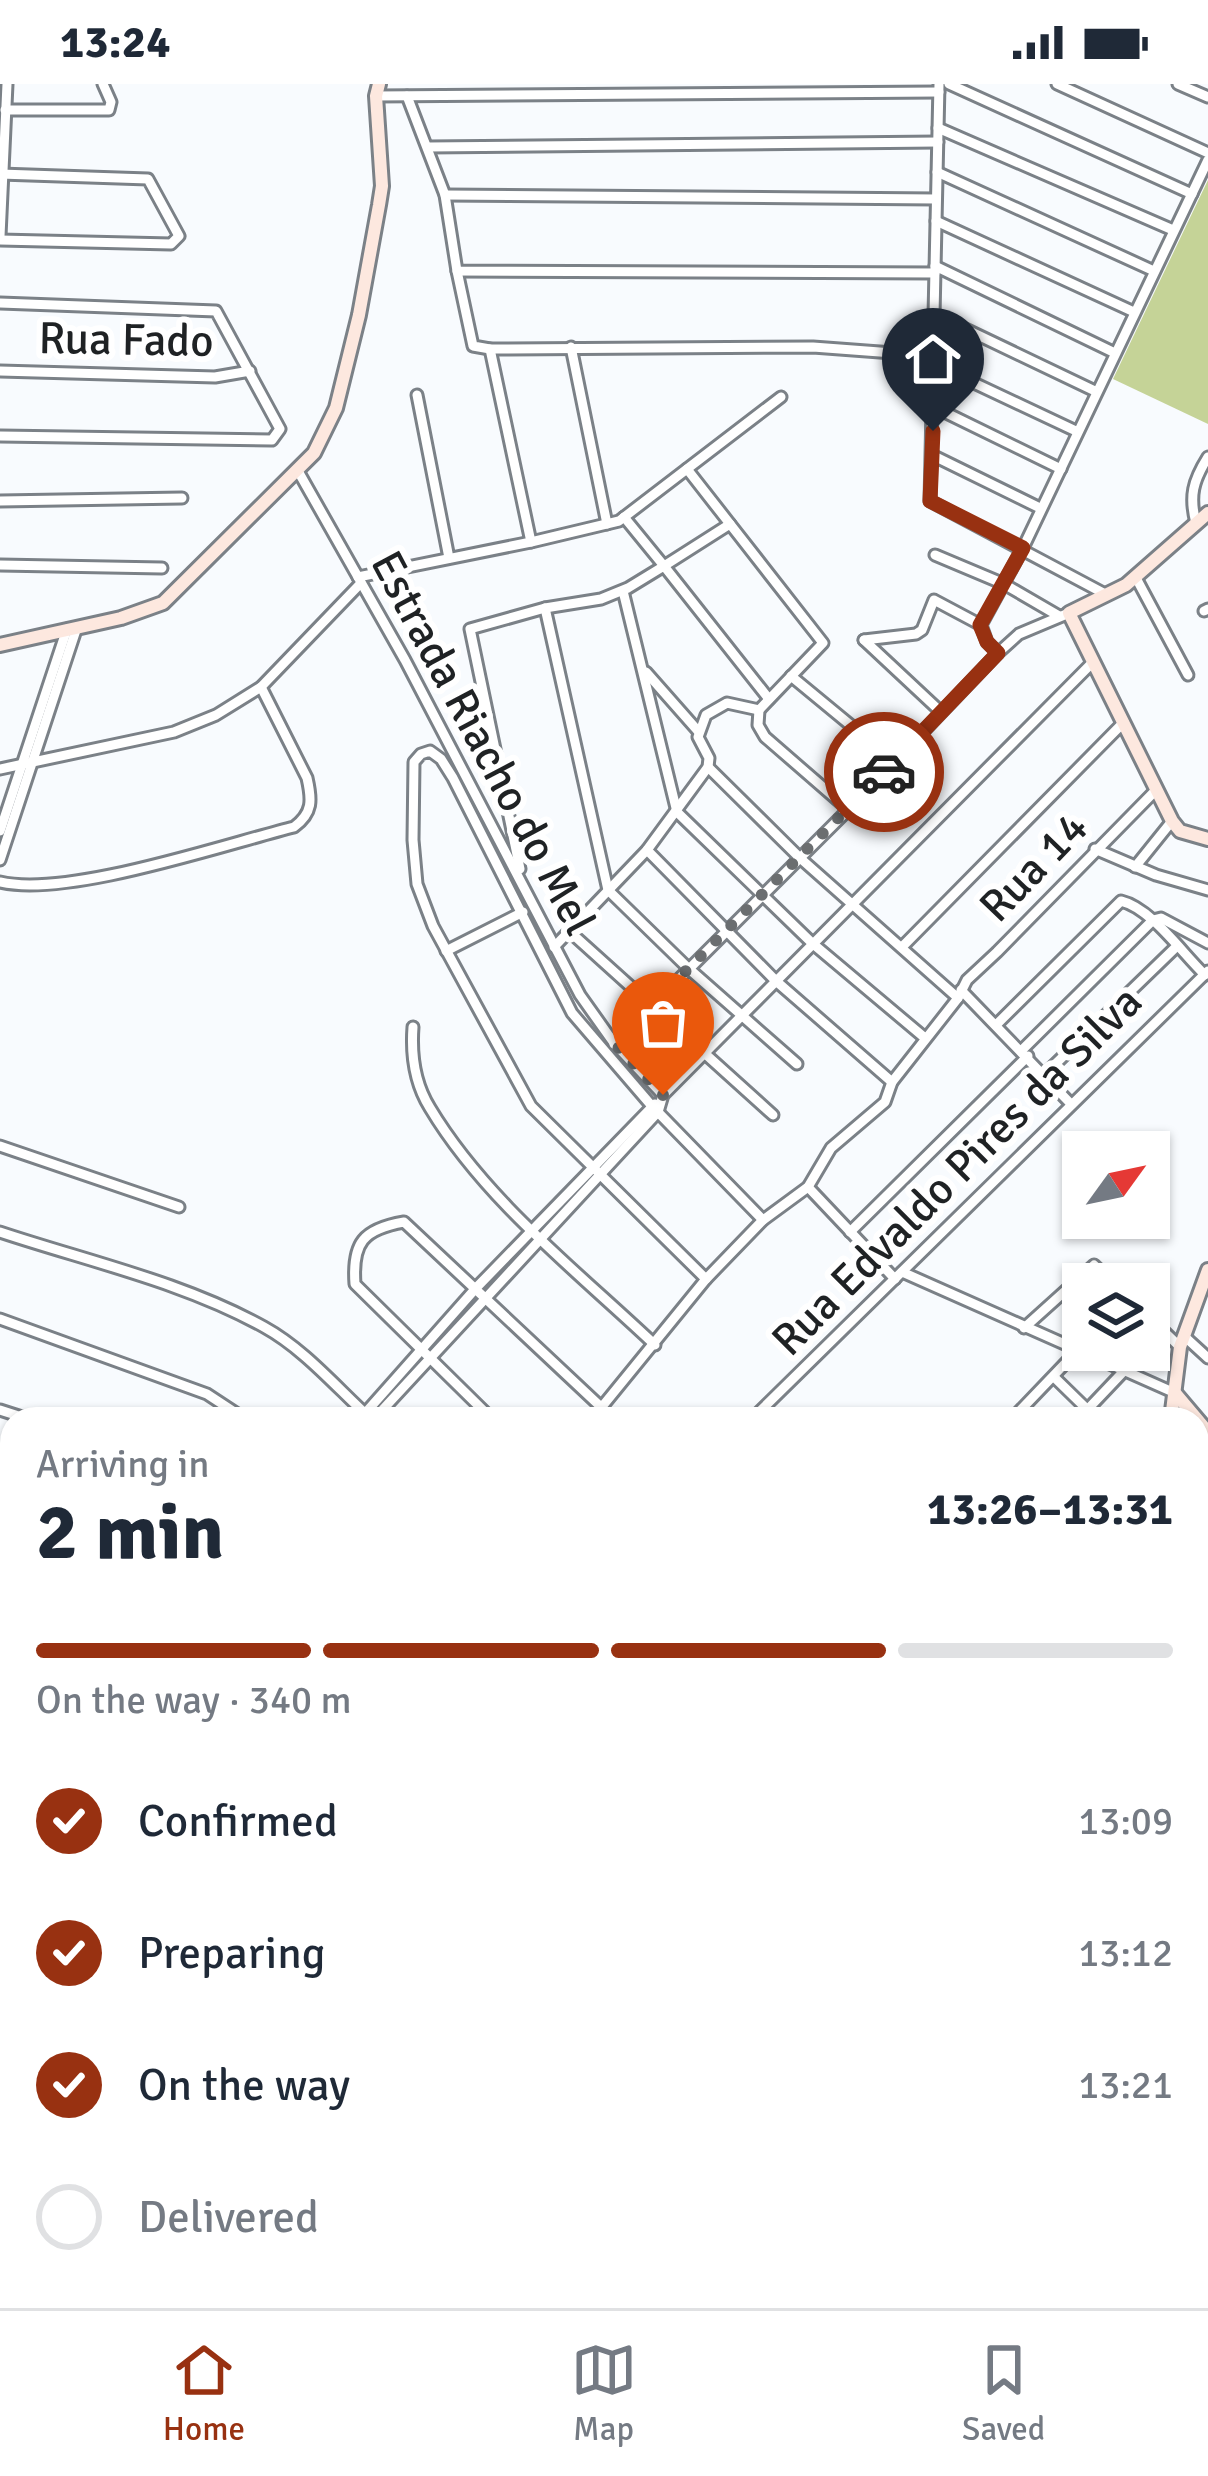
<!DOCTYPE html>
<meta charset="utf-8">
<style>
:root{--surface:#fff;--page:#f2f2f3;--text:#1f2937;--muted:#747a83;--line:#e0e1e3;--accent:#983111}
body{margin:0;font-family:Signika,sans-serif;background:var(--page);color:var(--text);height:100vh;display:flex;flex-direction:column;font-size:45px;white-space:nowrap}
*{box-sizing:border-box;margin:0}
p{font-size:39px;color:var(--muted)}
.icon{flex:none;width:66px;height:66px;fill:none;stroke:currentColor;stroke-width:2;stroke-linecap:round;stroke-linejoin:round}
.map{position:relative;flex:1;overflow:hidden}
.panel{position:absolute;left:0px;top:1323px;width:1209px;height:903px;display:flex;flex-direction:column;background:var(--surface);border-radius:36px 36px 0 0;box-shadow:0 3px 9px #0004}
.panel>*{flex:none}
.needle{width:78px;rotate:57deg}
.fabs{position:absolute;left:1062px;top:1047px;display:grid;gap:24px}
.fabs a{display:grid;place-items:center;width:108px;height:108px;border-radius:0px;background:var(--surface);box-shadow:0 3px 9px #0004;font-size:60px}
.pin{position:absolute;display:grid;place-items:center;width:102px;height:102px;color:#fff;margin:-123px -51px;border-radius:50% 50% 50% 0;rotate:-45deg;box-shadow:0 0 12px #0007}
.pin .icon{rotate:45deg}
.courier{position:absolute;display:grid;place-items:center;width:120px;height:120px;margin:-60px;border:9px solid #983111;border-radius:50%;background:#fff;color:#222;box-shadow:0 3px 15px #0007}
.head em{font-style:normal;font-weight:700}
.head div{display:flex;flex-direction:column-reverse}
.head{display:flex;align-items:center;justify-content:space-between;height:204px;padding:0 36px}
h1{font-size:78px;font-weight:700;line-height:90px}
.bar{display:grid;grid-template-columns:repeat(4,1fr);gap:18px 12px;align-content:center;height:144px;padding:0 36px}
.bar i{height:15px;border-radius:9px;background:var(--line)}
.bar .active{background:var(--accent)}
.bar p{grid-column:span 4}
ol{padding:0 36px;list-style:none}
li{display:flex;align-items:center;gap:36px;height:132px}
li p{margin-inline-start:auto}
li .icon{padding:12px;border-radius:50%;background:var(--accent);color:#fff;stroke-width:4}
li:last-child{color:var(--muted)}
li i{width:66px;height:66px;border:6px solid var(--line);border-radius:50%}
.status{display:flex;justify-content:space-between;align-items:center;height:84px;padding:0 60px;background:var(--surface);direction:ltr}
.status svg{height:33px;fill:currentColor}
.tabs{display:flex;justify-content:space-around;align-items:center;height:168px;border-top:3px solid var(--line);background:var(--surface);font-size:33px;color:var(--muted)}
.tabs a{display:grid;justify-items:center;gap:6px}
.tabs .active{color:var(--accent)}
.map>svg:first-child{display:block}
.green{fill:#c5d397}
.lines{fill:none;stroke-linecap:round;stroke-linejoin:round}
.street-casing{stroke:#7b8187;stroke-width:15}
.secondary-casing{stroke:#7b8187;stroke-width:18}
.street{stroke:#fff;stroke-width:9}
.secondary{stroke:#fde8df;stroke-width:12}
.done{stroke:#6b6e70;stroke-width:12;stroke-dasharray:0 21.6}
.route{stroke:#983111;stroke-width:15}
.labels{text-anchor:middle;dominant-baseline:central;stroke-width:12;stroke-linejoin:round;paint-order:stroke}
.street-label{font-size:45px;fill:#1f2224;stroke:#fff}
</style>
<div class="status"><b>13:24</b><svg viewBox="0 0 49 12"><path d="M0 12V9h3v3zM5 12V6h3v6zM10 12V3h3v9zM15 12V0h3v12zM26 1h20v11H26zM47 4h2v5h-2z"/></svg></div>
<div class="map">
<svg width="1208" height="2224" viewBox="0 0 1208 2224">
<rect width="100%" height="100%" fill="#f8fbfe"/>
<path class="green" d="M 1208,96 L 1208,340 L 1113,295 Z"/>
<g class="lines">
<defs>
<g id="street">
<path d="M 939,0 L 930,417 L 1107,511"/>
<path d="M 949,0 L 1192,110"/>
<path d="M 1057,0 L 1208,69"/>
<path d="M 1178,0 L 1208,13"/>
<path d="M 376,12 L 939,8"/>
<path d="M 407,12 L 445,111 L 457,187 L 935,189"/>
<path d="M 5,26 L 109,26 L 111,18 L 103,0"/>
<path d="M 938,44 L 1173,146"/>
<path d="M 428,63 L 938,58"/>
<path d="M 937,88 L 1154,187"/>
<path d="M 0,90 L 148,95 L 179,152 L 171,160 L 0,156"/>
<path d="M 445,111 L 936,115"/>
<path d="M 936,137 L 1134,228"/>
<path d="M 0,152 L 7,0"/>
<path d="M 935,182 L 1115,269"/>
<path d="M 457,187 L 473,262 L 490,265 L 813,263 L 933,272"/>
<path d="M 0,219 L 216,227 L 280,345 L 272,356 L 0,352"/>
<path d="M 934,230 L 1095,307"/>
<path d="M 571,263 L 607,440"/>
<path d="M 933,272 L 940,283 L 1076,347"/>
<path d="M 0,287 L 215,293 L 250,287"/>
<path d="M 417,311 L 449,474"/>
<path d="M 932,322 L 1061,385"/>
<path d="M 934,372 L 1040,424"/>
<path d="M 687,385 L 730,440"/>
<path d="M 298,387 L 405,576 L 580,911 L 614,959 L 663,1011"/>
<path d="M 0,417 L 182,414"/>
<path d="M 1196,439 C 1189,412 1193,397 1208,373"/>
<path d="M 531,458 L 619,437 L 781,313"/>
<path d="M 935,471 L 1004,500 L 1059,532"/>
<path d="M 0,481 L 162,484"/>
<path d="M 1135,492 L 1188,591"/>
<path d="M 358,493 L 531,458 L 490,265"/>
<path d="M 623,507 L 677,728 L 812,859 L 925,954"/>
<path d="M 545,524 L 608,806 L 688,884 L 797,980"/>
<path d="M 1204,527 L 1208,525"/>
<path d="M 981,541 L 1023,464 L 1208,76"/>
<path d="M 981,541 L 987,558 L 998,569"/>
<path d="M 864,556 L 916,550 L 922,546 L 934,516 L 981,541"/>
<path d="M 864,556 L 941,628"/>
<path d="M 646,588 L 698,647"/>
<path d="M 791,592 L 894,677"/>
<path d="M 759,626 L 758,641 L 765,653 L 848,725"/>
<path d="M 708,683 L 800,774 L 958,914"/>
<path d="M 0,685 L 174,648 L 216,631 L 261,603 L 361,499"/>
<path d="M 0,747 L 67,545"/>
<path d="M 1095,765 L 1156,791 L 1208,806"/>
<path d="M 647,766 L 776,897 L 892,998"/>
<path d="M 0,776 L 77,543"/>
<path d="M 1135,783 L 1172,737"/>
<path d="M 520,785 L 470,545 L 545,524 L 601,515 L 628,504 L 664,482 L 769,615"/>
<path d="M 0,798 C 67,814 222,761 294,743 C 313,729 312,716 307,694 L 261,603"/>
<path d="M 569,847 L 773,1031"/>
<path d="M 554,863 L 647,766 L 708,683 L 709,674 L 698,653 L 706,631 L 727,619 L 759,626 L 823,559 L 730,440 L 664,482 L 624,433"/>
<path d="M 902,863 L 1124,638"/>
<path d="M 446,867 L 523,828"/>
<path d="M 961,906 L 1071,1020"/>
<path d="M 997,940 L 1121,817 C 1151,824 1182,869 1205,891"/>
<path d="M 413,943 C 411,970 415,1000 430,1024 C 485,1116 578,1188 655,1261"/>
<path d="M 614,960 L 859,715 L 998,569 L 1019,550 L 1069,529"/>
<path d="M 1022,966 L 1153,836 L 1161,834 L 1208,859"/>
<path d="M 1045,990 L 1176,863"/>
<path d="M 0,1062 L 179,1123"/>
<path d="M 808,1103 L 895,1195"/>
<path d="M 0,1148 C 87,1177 183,1198 264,1243 C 304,1265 336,1303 370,1334"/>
<path d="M 850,1148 L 1028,972"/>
<path d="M 902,1188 L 1175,1309"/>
<path d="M 706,1195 L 531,1022 L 433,842 L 417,800 L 413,756 L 414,678 L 421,670 L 430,667 L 441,675 L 453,694 L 572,929 L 651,1021 L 763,1136"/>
<path d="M 1149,1233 L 1180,1263"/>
<path d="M 0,1235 L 207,1310 L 245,1335"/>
<path d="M 1024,1244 L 1094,1181 L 1114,1200"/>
<path d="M 1184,1252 L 1208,1274"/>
<path d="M 1054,1293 L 1097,1335"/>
<path d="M 0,1326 L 28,1335"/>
<path d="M 1087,1326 L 1123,1288"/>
<path d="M 360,1335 L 476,1204 L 655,1020"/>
<path d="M 374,1335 L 658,1028 L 663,1011 L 1092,579"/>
<path d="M 492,1335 L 355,1200 C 352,1159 363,1145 404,1138 L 601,1323"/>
<path d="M 592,1335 L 706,1195 L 763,1136 L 808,1103 L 831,1064 L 885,1018 L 892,998 L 958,914 L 967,896 L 997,868 L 1156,706"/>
<path d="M 752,1335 L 1208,887"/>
<path d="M 1012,1335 L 1077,1267"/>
<path d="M 1197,1425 L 1208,1409"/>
<path d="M 1197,1529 L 1208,1514"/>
<path d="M 0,1655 L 12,1647"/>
<path d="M 1197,1666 L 1208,1650"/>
</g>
<g id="secondary">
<path d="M 1208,429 L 1126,501 L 1069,529 L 1172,737 L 1180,747 L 1208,755"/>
<path d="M 0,561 L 121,534 L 163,519 L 314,369 L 336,324 L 359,231 L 379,121 L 382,102 L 376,12 L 379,0"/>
<path d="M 1175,1309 L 1208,1348"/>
<path d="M 1171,1335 L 1180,1263 L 1208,1186"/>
<path d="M 656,2214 L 656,2224"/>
</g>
</defs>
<use href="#street" class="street-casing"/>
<use href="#secondary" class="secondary-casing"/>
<use href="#street" class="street"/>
<use href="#secondary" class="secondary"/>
</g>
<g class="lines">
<path class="done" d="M 663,1011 L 614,959 L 884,688"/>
<path class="route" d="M 884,688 L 998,569 L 987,558 L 980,541 L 1023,464 L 930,417 L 933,347"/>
</g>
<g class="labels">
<g class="street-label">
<text transform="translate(126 256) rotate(1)">Rua Fado</text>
<text transform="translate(483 659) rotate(62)">Estrada Riacho do Mel</text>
<text transform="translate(1034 783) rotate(-46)">Rua 14</text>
<text transform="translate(957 1087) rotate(-45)">Rua Edvaldo Pires da Silva</text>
</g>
</g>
</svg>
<div class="fabs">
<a><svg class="needle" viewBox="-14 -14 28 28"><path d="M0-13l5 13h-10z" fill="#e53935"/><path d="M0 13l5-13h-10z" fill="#747a83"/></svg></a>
<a><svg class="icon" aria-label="layers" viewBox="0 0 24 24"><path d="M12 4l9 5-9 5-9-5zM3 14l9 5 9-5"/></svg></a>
</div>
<div class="pin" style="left:663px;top:1011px;background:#ea580c"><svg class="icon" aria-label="bag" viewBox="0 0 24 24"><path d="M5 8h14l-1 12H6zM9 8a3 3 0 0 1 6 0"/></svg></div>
<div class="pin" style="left:933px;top:347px;background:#1f2937"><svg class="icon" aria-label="home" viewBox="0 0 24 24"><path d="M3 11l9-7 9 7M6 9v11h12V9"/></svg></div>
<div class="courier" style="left:884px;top:688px"><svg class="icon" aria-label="car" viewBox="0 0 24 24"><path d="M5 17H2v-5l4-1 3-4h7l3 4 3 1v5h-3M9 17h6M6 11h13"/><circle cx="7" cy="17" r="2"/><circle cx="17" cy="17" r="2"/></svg></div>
<section class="panel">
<div class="head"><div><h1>2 min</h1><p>Arriving in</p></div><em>13:26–13:31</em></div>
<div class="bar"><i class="active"></i><i class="active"></i><i class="active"></i><i></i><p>On the way · 340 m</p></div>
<ol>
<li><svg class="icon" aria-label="check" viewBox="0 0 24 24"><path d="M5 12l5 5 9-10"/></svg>Confirmed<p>13:09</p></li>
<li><svg class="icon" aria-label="check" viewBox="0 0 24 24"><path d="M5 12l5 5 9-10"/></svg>Preparing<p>13:12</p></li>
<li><svg class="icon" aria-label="check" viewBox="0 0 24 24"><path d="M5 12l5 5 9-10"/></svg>On the way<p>13:21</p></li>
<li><i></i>Delivered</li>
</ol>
</section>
</div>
<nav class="tabs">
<a class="active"><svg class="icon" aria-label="home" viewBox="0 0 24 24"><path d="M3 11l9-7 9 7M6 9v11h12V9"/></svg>Home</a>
<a><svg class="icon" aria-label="map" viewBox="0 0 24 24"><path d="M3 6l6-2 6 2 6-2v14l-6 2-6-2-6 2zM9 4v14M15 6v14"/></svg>Map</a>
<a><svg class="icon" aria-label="saved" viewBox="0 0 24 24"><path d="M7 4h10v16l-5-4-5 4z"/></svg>Saved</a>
</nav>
